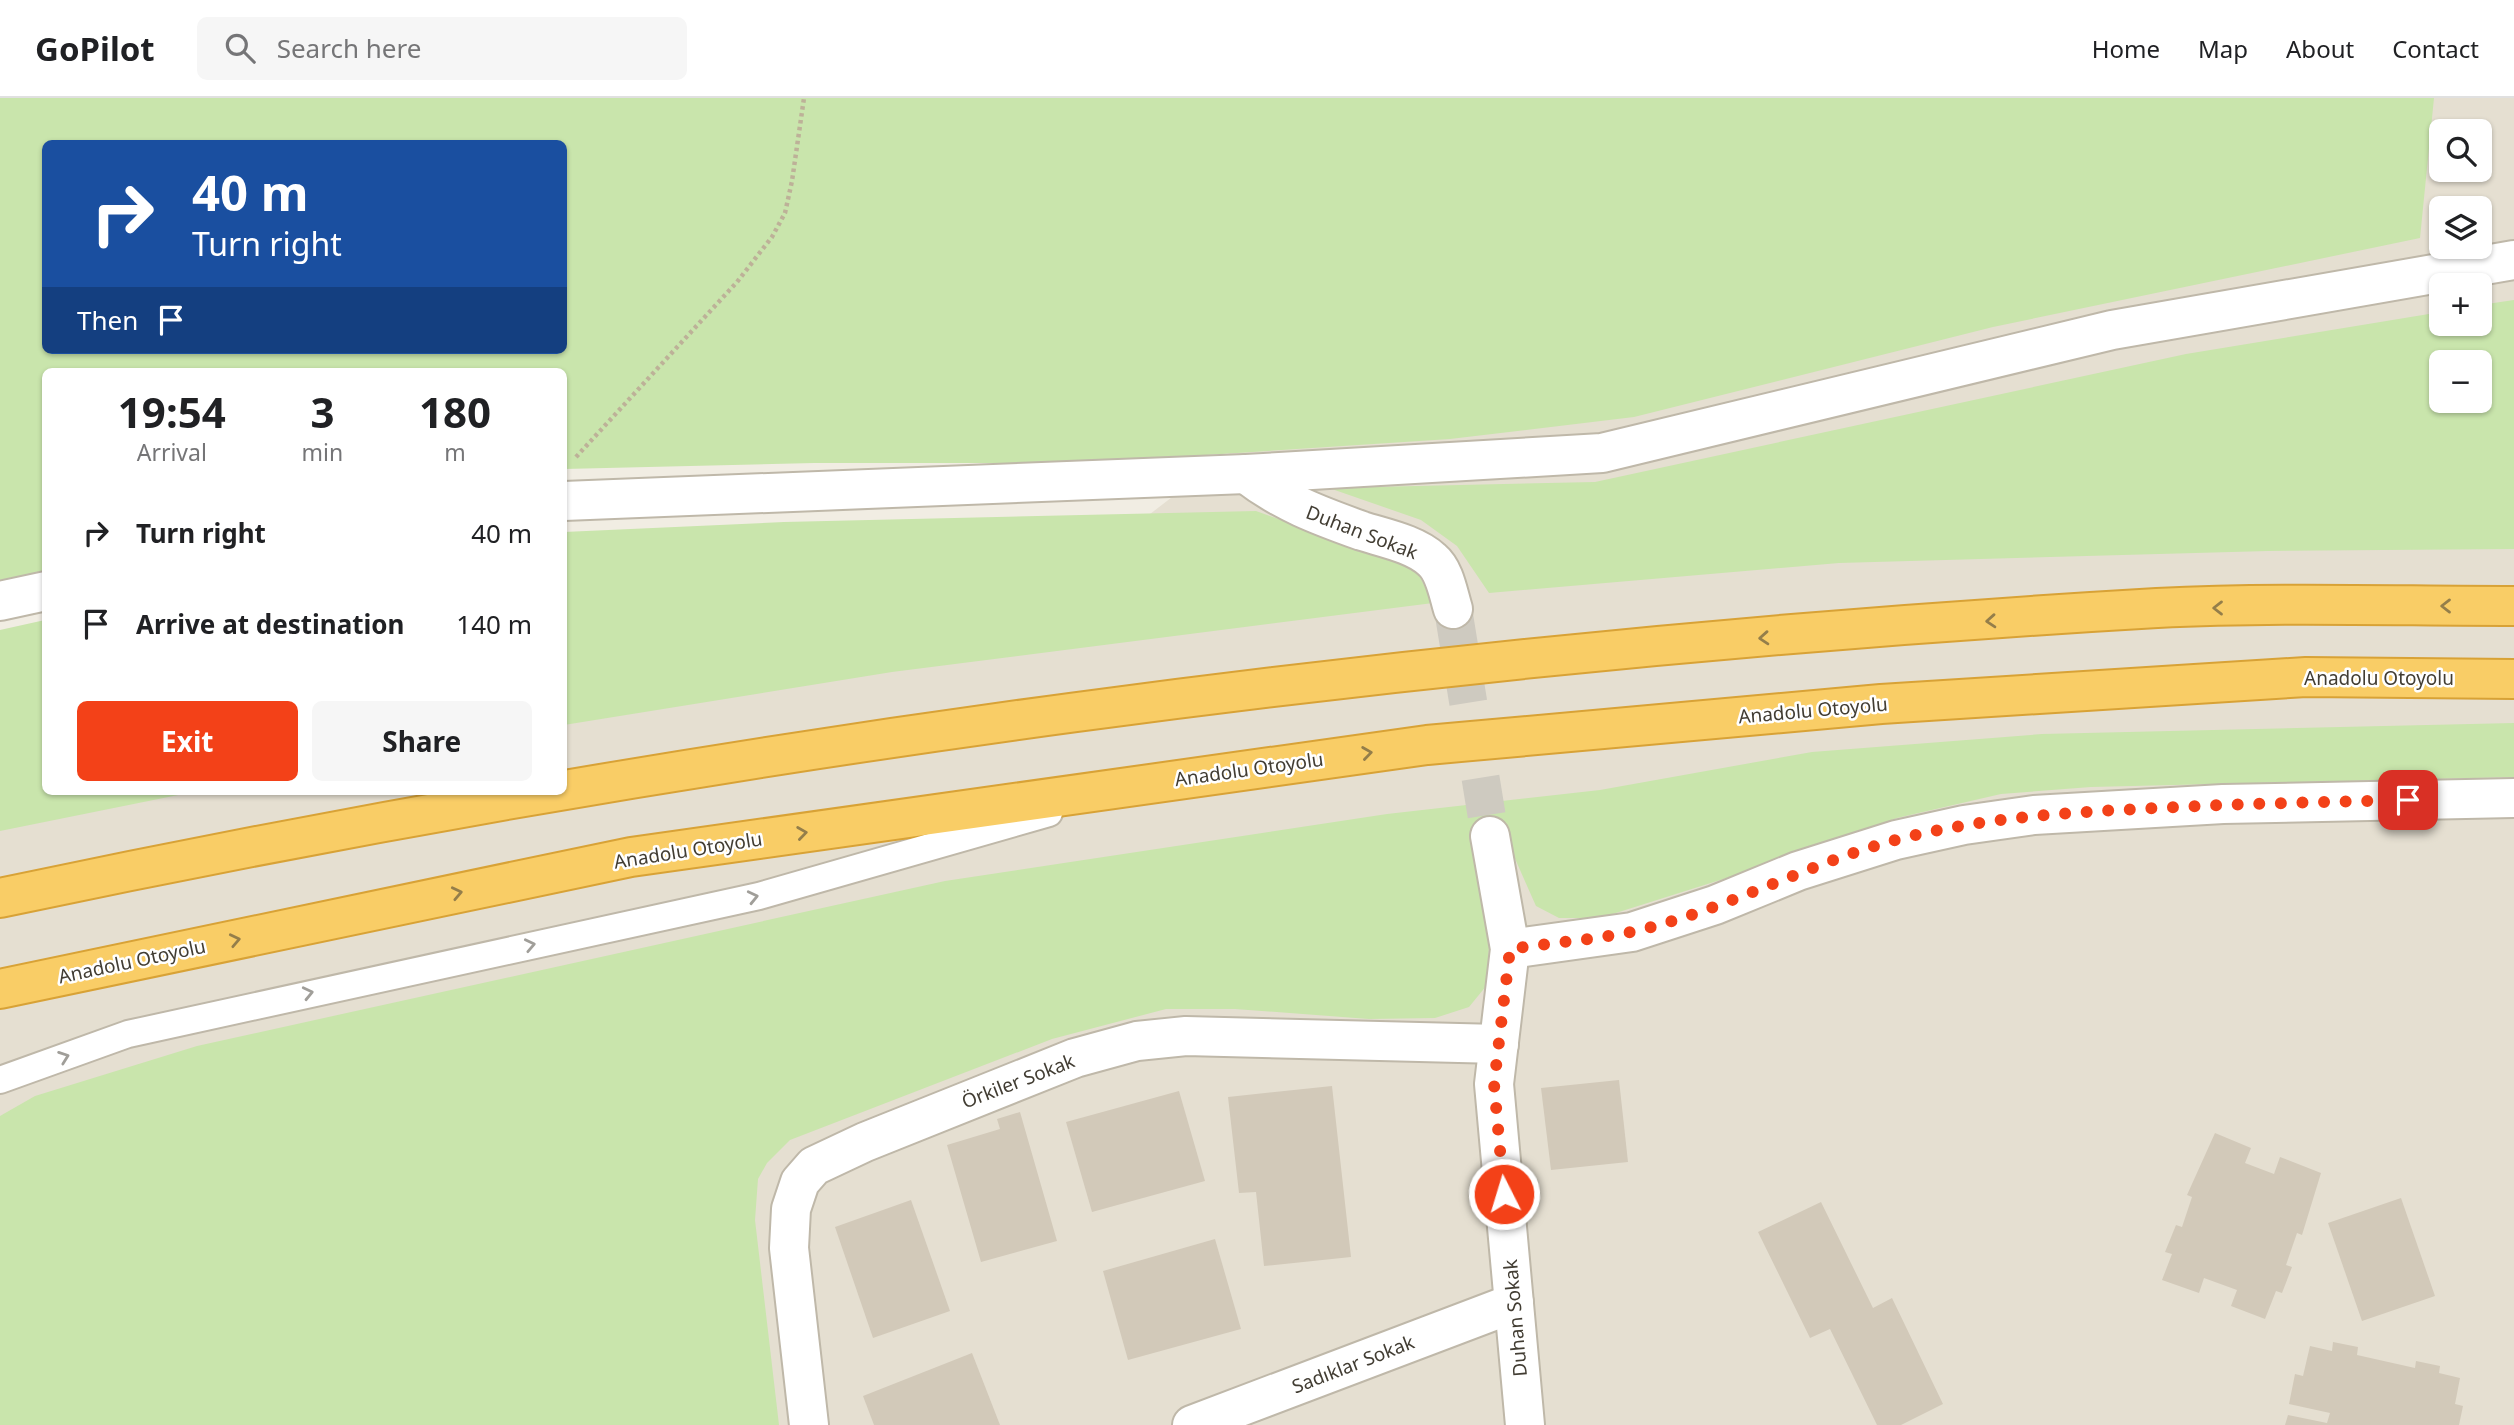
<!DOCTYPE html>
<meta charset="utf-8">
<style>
body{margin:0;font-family:"Noto Sans",sans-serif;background:#f6f6f6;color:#202124;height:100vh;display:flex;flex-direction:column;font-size:26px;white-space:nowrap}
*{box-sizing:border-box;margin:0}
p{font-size:23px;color:#757577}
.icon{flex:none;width:38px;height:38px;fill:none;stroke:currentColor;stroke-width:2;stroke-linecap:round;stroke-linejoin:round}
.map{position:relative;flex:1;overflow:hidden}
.sheet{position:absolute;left:42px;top:270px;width:525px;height:427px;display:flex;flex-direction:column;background:#fff;border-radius:10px;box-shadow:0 2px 5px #0004}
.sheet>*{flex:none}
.top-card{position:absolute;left:42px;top:42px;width:525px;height:214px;border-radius:10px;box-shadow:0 2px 5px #0004;background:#1a4fa0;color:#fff;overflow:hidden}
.buttons{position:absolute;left:2429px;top:21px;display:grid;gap:14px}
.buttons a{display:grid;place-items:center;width:63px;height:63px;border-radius:10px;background:#fff;box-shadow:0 2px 5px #0004;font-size:35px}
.pin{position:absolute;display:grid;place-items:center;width:60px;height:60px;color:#fff;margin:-30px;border-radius:14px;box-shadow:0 4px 10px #0006}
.me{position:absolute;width:77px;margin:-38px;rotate:355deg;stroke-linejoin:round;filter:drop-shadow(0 0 5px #0008)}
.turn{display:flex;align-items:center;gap:24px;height:147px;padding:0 35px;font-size:32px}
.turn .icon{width:91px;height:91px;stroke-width:2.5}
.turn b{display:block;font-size:49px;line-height:60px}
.then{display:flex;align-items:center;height:66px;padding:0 35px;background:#0003;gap:14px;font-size:26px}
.eta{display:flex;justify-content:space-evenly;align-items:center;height:119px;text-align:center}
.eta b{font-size:42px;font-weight:700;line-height:49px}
.action{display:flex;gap:14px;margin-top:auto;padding:14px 35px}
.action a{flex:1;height:80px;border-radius:10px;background:#f34118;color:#fff;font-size:28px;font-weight:700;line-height:80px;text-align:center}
.action a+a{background:#f6f6f6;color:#202124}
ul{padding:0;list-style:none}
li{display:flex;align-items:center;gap:21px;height:91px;padding:0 35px}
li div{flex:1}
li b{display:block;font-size:26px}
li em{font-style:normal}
header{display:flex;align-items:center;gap:42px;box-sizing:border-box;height:98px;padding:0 35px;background:#fff;border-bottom:2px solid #e0e0e0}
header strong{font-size:33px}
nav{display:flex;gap:38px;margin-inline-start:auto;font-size:24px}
.search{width:490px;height:63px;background:#f6f6f6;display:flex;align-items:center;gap:18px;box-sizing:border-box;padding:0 24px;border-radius:10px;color:#757577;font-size:26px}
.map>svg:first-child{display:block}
.residential{fill:#e5dfd1;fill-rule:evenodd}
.green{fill:#c9e5ac;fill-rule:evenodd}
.building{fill:#d2c9b9}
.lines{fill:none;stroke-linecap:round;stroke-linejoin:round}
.street-tunnel{stroke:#cecac0;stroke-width:38;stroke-dasharray:38 19;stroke-linecap:butt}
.lane-casing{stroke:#bfb8a9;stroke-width:30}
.street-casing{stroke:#bfb8a9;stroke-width:42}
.highway-casing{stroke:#d8a236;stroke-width:42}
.path{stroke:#bdb198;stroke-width:4.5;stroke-dasharray:3.5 3.5;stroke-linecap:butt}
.lane{stroke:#fff;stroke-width:26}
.street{stroke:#fff;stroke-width:38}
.highway{stroke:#f9cd66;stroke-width:38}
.oneway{stroke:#947e4a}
.oneway2{stroke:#a09e99}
.route{stroke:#f34118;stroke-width:12;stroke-dasharray:0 21.6}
.labels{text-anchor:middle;stroke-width:5;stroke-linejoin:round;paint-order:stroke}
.street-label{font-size:19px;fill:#423d33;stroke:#fff}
</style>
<header>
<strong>GoPilot</strong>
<div class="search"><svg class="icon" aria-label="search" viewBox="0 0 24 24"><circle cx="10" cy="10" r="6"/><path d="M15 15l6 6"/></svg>Search here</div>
<nav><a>Home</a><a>Map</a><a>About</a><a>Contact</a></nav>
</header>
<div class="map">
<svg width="2514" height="1327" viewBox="0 0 2514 1327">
<rect width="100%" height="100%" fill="#f1ede3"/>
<path class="residential" d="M1691 0H2514V1327H0V687L46 693H564V576L1072 476ZM2441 33H2480V72H2441ZM2441 110H2480V149H2441ZM2441 187H2480V226H2441ZM2441 264H2480V303H2441Z"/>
<g class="green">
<path d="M0 0H2434L2420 140 1993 229 1634 319 1450 341 1083 365H814L564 371V273H46L45 473 0 482ZM46 46H564V252H46Z"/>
<path d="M2514 202V451L2268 453 1839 465 1489 495 1457 448 1421 422 1329 390 1595 384 2186 256 2441 214V226H2480V207ZM2441 264H2480V303H2441Z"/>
<path d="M1256 413 1395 462 1417 473 1433 505 892 574 564 627V434L784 424Z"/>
<path d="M45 522 46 693H198L0 733V532Z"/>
<path d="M2514 625V679L2091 689 2001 696 1897 720 1755 771 1600 820H1559L1536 808 1505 738 1472 742 1489 849 1487 887 1469 909 1435 920 1369 921 1235 911H1166L1052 941 790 1042 767 1065 758 1081 755 1122 779 1327H0V1018L35 998 197 948 945 783 1387 716 1600 692 1812 654 2042 636Z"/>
</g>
<g class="building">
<path d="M1619 982 1628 1064 1551 1072 1541 990Z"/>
<path d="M1332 988 1351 1159 1264 1168 1256 1094 1239 1095 1228 999Z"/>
<path d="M1179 993 1205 1083 1092 1114 1066 1024Z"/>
<path d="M1020 1014 1057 1143 981 1164 947 1047 1000 1031 997 1021Z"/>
<path d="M2215 1035 2251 1050 2245 1065 2274 1076 2280 1059 2321 1075 2302 1137 2297 1135 2286 1167 2292 1169 2282 1195 2276 1193 2265 1221 2231 1208 2237 1192 2204 1180 2199 1195 2162 1182 2172 1156 2165 1154 2176 1127 2182 1129 2192 1099 2187 1097Z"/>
<path d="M2401 1100 2435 1198 2362 1223 2328 1125Z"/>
<path d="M911 1102 950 1213 873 1240 835 1129Z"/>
<path d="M1821 1104 1873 1210 1892 1200 1943 1306 1901 1327H1877L1830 1231 1810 1240 1758 1134Z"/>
<path d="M1215 1141 1241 1231 1128 1262 1103 1173Z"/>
<path d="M2333 1244 2358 1249 2357 1257 2415 1270 2416 1263 2440 1268 2439 1275 2460 1280 2455 1306 2463 1308 2459 1327H2285L2288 1317 2327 1325 2330 1315 2289 1306 2295 1276 2303 1278 2310 1248 2332 1253Z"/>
<path d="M972 1255 1000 1327H874L863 1298Z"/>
</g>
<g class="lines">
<path class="street-tunnel" d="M1453 511 1490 738"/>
<g class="lane-casing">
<path id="lane" d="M0 982 128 936 759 798 1049 715"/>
</g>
<g class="street-casing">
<g id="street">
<path d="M1246 376C1282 404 1320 418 1362 433 1384 440 1415 446 1432 462 1445 473 1448 495 1453 511"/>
<path d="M564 403 1246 376 1602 355 2112 232 2514 162"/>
<path d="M0 503 46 493"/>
<path d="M1490 738 1510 851 1494 986 1525 1327"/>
<path d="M1510 851 1632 834 1715 807 1798 773 1896 742 1964 727 2034 717 2223 706 2514 700"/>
<path d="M809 1327 789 1150 791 1111 800 1084 814 1068 865 1044 1075 960 1137 943 1186 938 1499 946"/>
<path d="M1192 1327 1514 1205"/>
</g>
</g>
<g class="highway-casing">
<g id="highway">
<path d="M0 800C707 650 1436 552 2157 510 2276 504 2396 508 2514 508"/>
<path d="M0 891 631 759 1427 647 1881 606 2306 579 2514 581"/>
</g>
</g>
<path class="path" d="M576 359 737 184 772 139 785 115 792 83 804 0"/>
<use href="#lane" class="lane"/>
<use href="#street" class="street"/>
<use href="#highway" class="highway"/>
</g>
<defs><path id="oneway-chevron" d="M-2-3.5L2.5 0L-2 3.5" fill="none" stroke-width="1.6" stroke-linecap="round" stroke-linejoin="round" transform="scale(1.75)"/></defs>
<g class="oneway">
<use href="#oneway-chevron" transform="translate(2446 508) rotate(180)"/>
<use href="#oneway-chevron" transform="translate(2218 510) rotate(180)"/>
<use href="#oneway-chevron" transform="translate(1991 523) rotate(176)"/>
<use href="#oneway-chevron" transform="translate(1764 540) rotate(176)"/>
<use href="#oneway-chevron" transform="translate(1367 655) rotate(-8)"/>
<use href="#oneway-chevron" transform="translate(802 735) rotate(-8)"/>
<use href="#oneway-chevron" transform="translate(457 795) rotate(-12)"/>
<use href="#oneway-chevron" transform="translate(235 842) rotate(-12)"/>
</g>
<g class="oneway2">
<use href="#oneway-chevron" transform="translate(753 799) rotate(-13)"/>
<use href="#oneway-chevron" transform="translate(530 847) rotate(-12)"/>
<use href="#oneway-chevron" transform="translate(308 895) rotate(-13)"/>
<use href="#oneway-chevron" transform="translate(64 959) rotate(-20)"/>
</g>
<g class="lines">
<path class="route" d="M1504 1096 1494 986 1510 851C1550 845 1591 842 1631 834 1722 814 1806 766 1896 742 1975 721 2056 715 2138 711 2228 706 2318 704 2408 702"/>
</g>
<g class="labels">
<g class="street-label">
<text transform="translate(1362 434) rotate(21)" y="7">Duhan Sokak</text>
<text x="2379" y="587">Anadolu Otoyolu</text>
<text transform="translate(1813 612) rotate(-5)" y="7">Anadolu Otoyolu</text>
<text transform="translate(1249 671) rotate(-8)" y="7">Anadolu Otoyolu</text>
<text transform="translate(688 752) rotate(-9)" y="7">Anadolu Otoyolu</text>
<text transform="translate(132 863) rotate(-12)" y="7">Anadolu Otoyolu</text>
<text transform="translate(1018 983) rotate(-21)" y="7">Örkiler Sokak</text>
<text transform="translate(1515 1220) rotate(-95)" y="7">Duhan Sokak</text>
<text transform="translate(1353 1266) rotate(-21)" y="7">Sadıklar Sokak</text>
</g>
</g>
</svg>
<div class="buttons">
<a><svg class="icon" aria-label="search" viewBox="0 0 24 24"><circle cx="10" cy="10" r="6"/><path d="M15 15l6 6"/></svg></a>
<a><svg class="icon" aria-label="layers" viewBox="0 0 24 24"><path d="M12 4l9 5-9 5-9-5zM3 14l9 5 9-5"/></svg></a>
<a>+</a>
<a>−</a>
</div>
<div class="pin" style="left:2408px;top:702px;background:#d93025"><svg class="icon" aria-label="arrive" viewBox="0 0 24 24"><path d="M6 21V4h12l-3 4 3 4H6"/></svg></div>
<svg class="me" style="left:1504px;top:1096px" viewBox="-20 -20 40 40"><circle r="17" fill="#f34118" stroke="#fff" stroke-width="3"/><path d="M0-11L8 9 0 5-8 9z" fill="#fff"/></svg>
<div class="top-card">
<div class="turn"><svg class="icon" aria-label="right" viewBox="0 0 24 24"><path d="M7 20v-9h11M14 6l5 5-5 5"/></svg><div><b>40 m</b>Turn right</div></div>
<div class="then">Then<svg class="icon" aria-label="arrive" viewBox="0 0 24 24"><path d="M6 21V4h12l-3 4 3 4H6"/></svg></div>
</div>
<section class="sheet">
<div class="eta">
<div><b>19:54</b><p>Arrival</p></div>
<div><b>3</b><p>min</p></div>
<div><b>180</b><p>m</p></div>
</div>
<ul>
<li><svg class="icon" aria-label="right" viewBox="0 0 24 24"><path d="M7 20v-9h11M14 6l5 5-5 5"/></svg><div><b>Turn right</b></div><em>40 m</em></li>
<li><svg class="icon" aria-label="arrive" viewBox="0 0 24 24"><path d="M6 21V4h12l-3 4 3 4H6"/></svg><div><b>Arrive at destination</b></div><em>140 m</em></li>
</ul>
<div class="action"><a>Exit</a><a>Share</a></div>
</section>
</div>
